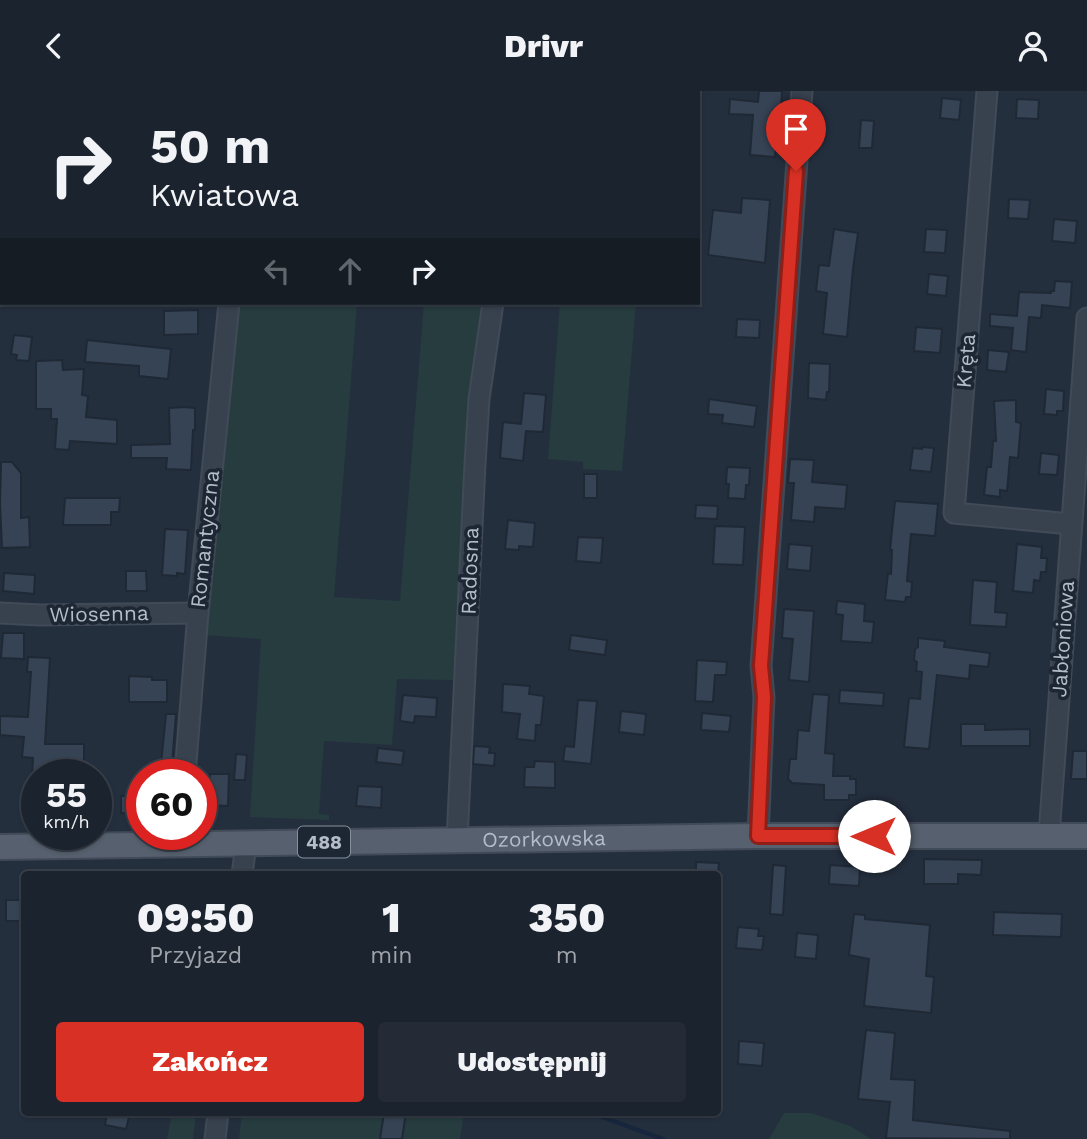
<!DOCTYPE html>
<html lang="pl">
<meta charset="utf-8">
<style>
body{margin:0;font-family:"Work Sans",sans-serif;background:#242b36;color:#f1f3f6;height:100vh;display:flex;flex-direction:column;font-size:26px;white-space:nowrap}
*{box-sizing:border-box;margin:0}
p{font-size:23px;color:#a0a4aa}
.icon{flex:none;width:38px;height:38px;fill:none;stroke:currentColor;stroke-width:2;stroke-linecap:round;stroke-linejoin:round}
.map{position:relative;flex:1;overflow:hidden}
.drawer{position:absolute;left:21px;top:780px;width:700px;height:245px;display:flex;flex-direction:column;background:#1b232e;border-radius:7px;box-shadow:0 2px 5px #0004,0 0 0 2px #39404a}
.drawer>*{flex:none}
.hud{position:absolute;left:0px;top:0px;width:700px;height:214px;box-shadow:0 2px 5px #0004,0 0 0 2px #39404a;background:#1b232e;color:#f1f3f6;overflow:hidden}
.speed{position:absolute;left:21px;top:668px;display:flex;gap:14px;font-size:35px;font-weight:700;text-align:center}
.speed>*{display:grid;place-content:center;width:91px;height:91px;border-radius:50%;background:#1b232e;box-shadow:0 2px 5px #0004,0 0 0 2px #39404a;line-height:1}
.speed small{font-size:18px;font-weight:400}
.speed .limit{border:10px solid #d22;background:#fff;color:#111}
.pin{position:absolute;display:grid;place-items:center;width:60px;height:60px;color:#fff;margin:-72px -30px;border-radius:50% 50% 50% 0;rotate:-45deg;box-shadow:0 0 7px #0007}
.pin .icon{rotate:45deg}
.me{position:absolute;width:77px;margin:-38px;rotate:270deg;stroke-linejoin:round;filter:drop-shadow(0 0 5px #0008)}
.turn{display:flex;align-items:center;gap:24px;height:147px;padding:0 35px;font-size:32px}
.turn .icon{width:91px;height:91px;stroke-width:2.5}
.turn b{display:block;font-size:49px;line-height:60px}
.lanes{display:flex;align-items:center;height:66px;padding:0 35px;background:#0003;justify-content:center;gap:35px;direction:ltr}
.lanes .off{opacity:.35}
.eta{display:flex;justify-content:space-evenly;align-items:center;height:119px;text-align:center}
.eta b{font-size:42px;font-weight:800;line-height:49px}
.button{display:flex;gap:14px;margin-top:auto;padding:14px 35px}
.button a{flex:1;height:80px;border-radius:7px;background:#d93025;color:#fff;font-size:28px;font-weight:800;line-height:80px;text-align:center}
.button a+a{background:#242b36;color:#f1f3f6}
header{display:flex;justify-content:space-between;align-items:center;height:91px;padding:0 35px;background:#1b232e;font-size:32px;font-weight:800}
.map>svg:first-child{display:block}
.green{fill:#263c3f}
.lines{fill:none;stroke-linecap:round;stroke-linejoin:round}
.stream{stroke:#17263c;stroke-width:4.5}
.building{fill:#364354;stroke:#1f2835;stroke-width:2}
.minor-casing{stroke:#414a57;stroke-width:23}
.major-casing{stroke:#414a57;stroke-width:28}
.minor{stroke:#38414e;stroke-width:19}
.major{stroke:#56606e;stroke-width:24}
.route-casing{stroke:#8d1f18;stroke-width:18}
.route{stroke:#d93025;stroke-width:12}
.labels{text-anchor:middle;stroke-width:7;stroke-linejoin:round;paint-order:stroke}
.shield{fill:#1d2633;stroke:#878f9c;stroke-width:2}
.shield-label{font-size:19px;font-weight:bold;fill:#b4bcc9}
.street-label{font-size:21px;fill:#b4bcc9;stroke:#1d2633}
</style>
<header><svg class="icon" aria-label="back" viewBox="0 0 24 24"><path d="M15 5l-7 7 7 7"/></svg>Drivr<svg class="icon" aria-label="person" viewBox="0 0 24 24"><circle cx="12" cy="8" r="4"/><path d="M4 21q1-7 8-7t8 7"/></svg></header>
<div class="map">
<svg width="1087" height="1048" viewBox="0 0 1087 1048">
<rect width="100%" height="100%" fill="#242f3e"/>
<g class="green">
<path d="M236 212H357L334 506 400 510 424 212H487L456 589 397 588 392 654 324 650 319 723 329 724V729L250 726 261 548 202 544 203 528 212 500Z"/>
<path d="M560 212H636L622 380 583 378V371L548 368Z"/>
<path d="M172 1022H196L193 1048H167Z"/>
<path d="M242 1022H464L460 1048H239Z"/>
<path d="M784 1022H811L850 1035 871 1048H769Z"/>
</g>
<g class="lines">
<path class="stream" d="M591 1022 663 1048"/>
</g>
<g class="building">
<path d="M759 0H782L781 18H779L775 66 750 64 753 24 729 23 730 8 758 11Z"/>
<path d="M942 7 961 9 959 29 940 27Z"/>
<path d="M1017 8 1039 9 1038 28 1016 27Z"/>
<path d="M861 29 874 30 872 57H859Z"/>
<path d="M742 107 770 109 765 172 708 164 713 119 741 122Z"/>
<path d="M1009 108 1030 109 1028 128 1008 127Z"/>
<path d="M1054 128 1077 130 1075 152 1052 150Z"/>
<path d="M834 138 858 142 853 178 847 246 823 243 827 202 816 200 819 174 829 175Z"/>
<path d="M926 138 947 139 945 162 924 161Z"/>
<path d="M929 183 948 185 946 205 927 203Z"/>
<path d="M1055 190 1072 191 1070 217 1042 214 1041 227 1029 226 1026 261 1011 259 1013 237 990 235V223L1017 225 1019 201 1051 202V200H1054Z"/>
<path d="M198 219V243L164 244V220Z"/>
<path d="M737 228 760 229 759 247 736 246Z"/>
<path d="M916 236 942 238 940 262 914 260Z"/>
<path d="M14 244 32 246 29 270 16 269 17 264 11 263Z"/>
<path d="M87 249 171 258 168 288 139 285V275L85 271Z"/>
<path d="M988 259 1009 261 1006 281 987 279Z"/>
<path d="M62 269 63 279 84 278 82 304 88 305 86 326 117 329V353L70 350 69 359 55 358 57 328H51V318H36V270Z"/>
<path d="M809 272 830 273 829 301H827L826 309 808 307Z"/>
<path d="M1046 298 1064 300 1063 320H1057V324L1044 323Z"/>
<path d="M524 302 546 304 543 341 526 340 523 370 500 367 503 331 521 333Z"/>
<path d="M709 308 757 315 754 336 722 332 723 324 708 323Z"/>
<path d="M1016 309V331L1021 332 1018 367 1010 366 1007 400 1000 399V406L984 404 987 376H991L993 350H996L994 310Z"/>
<path d="M184 316 195 317V339H193L191 379 166 378 167 367H131V354L170 353 169 317Z"/>
<path d="M922 356 934 357 931 381 910 379 913 357 922 358Z"/>
<path d="M1041 362 1059 364 1057 384 1039 383Z"/>
<path d="M790 368 814 369 812 391 847 394 845 418 815 416 814 431 791 429 794 392H788Z"/>
<path d="M1 371H12L21 382V427L29 426 30 456 2 457 0 413Z"/>
<path d="M727 376 750 377 749 394H746L745 408 728 407 729 393H726Z"/>
<rect x="584" y="383" width="13" height="24"/>
<path d="M65 407H120L119 421H111V434H63Z"/>
<path d="M895 410 938 413 935 445 911 443 907 490 912 491 911 506H906L905 511 885 509 888 482 891 483 892 459H890Z"/>
<path d="M696 414 718 415 717 428 695 427Z"/>
<path d="M508 429 535 432 533 456 519 455V459L505 458Z"/>
<path d="M715 435 745 436 743 474 713 473Z"/>
<path d="M165 438 188 439 185 483 177 482V485L162 484Z"/>
<path d="M578 446 603 447 601 472 576 470Z"/>
<path d="M789 453 812 455 810 480 787 478Z"/>
<path d="M1017 453 1042 456 1041 467H1047L1046 481H1041L1040 490 1034 489 1033 502 1013 500Z"/>
<path d="M126 480H146L147 500H126Z"/>
<path d="M4 482 35 484 34 503 3 500Z"/>
<path d="M973 489 997 491 995 521 1007 522 1006 536 970 534Z"/>
<path d="M837 510 865 513 864 530 874 531 872 552 841 550 843 524 836 523Z"/>
<path d="M784 518 814 520 809 591 789 589 793 548 782 547Z"/>
<path d="M3 542H24V568L1 567Z"/>
<path d="M571 544 607 549 605 564 569 559Z"/>
<path d="M918 547 945 550 944 556 990 562 988 576 970 574 969 588 937 584 929 658 904 656 909 607 920 608 922 581 916 580 917 571 914 569 915 558 918 556Z"/>
<path d="M28 566 50 567 45 653H84V684H32L33 667 22 666 24 646 0 644V625L28 626 31 581H27Z"/>
<path d="M697 569 727 571 726 584H715L713 611 695 610Z"/>
<path d="M129 585 152 586V589H167V611H129Z"/>
<path d="M503 593 530 595 529 603 544 605 541 634H536L535 650 517 648 520 623 502 621Z"/>
<path d="M840 599 884 602 883 615 839 612Z"/>
<path d="M813 603 829 604 825 662 834 663 833 685H850V688H856V704H849V709H824V694L792 692 788 688 790 668H796L798 639 809 640Z"/>
<path d="M403 604 437 607 436 626 415 625 414 632 400 630Z"/>
<path d="M578 609 597 610 591 673 563 670 565 655 574 656Z"/>
<path d="M621 620 646 623 644 644 619 641Z"/>
<path d="M702 622 731 625 729 641 701 639Z"/>
<path d="M166 623H176L172 674 161 673Z"/>
<path d="M961 633H985V639L1030 638V655H961Z"/>
<path d="M474 655 490 656 489 662H495L494 675 473 673Z"/>
<path d="M378 657 404 660 402 674 376 671Z"/>
<path d="M1073 660H1087V688H1071Z"/>
<path d="M236 663 247 664 245 689H234Z"/>
<path d="M535 670 555 671V697L524 696 525 676H534Z"/>
<path d="M210 683H229L228 715 204 714V694H210Z"/>
<path d="M358 695 382 696 381 717 356 715Z"/>
<path d="M142 704V722H121V705Z"/>
<path d="M924 768 982 769 981 784 958 783V793H924Z"/>
<path d="M696 771 719 772 718 784H696Z"/>
<path d="M773 774 786 775 783 824 770 823Z"/>
<path d="M830 774 860 776 859 795 829 793Z"/>
<rect x="6" y="809" width="18" height="21"/>
<path d="M994 821 1062 823 1061 846 993 844Z"/>
<path d="M854 823 865 824V828L930 834 926 885 934 886 931 922 864 915 869 868 849 864Z"/>
<path d="M738 836 759 838 758 845H764L762 859 736 857Z"/>
<path d="M797 842 818 844 816 868 795 866Z"/>
<path d="M866 939 895 942 891 988 915 989 913 1029 1010 1040V1048L886 1047 890 1011 858 1008Z"/>
<path d="M739 950 764 952 762 975 738 973Z"/>
<path d="M107 1022H130L126 1038 105 1034Z"/>
<path d="M384 1022H406L402 1048H380Z"/>
</g>
<g class="lines">
<g class="minor-casing">
<g id="minor">
<path d="M987 0 954 422 1071 433"/>
<path d="M247 2V0"/>
<path d="M510 2 511 0"/>
<path d="M0 522 40 524 198 522"/>
<path d="M185 684 198 522 229 212"/>
<path d="M1049 744 1087 227"/>
<path d="M758 745 764 606 761 575 802 0"/>
<path d="M457 749 475 373 479 308 493 212"/>
<path d="M242 784 246 753"/>
<path d="M215 1048 218 1022"/>
</g>
</g>
<g class="major-casing">
<g id="major">
<path id="s1" d="M0 756 758 745H1087"/>
</g>
</g>
<use href="#minor" class="minor"/>
<use href="#major" class="major"/>
</g>
<g class="lines">
<g class="route-casing">
<path id="route" d="M796 80 761 575 764 606 758 745H874"/>
</g>
<use href="#route" class="route"/>
</g>
<g class="labels">
<rect class="shield" x="298" y="735.5" width="52" height="31" rx="5"/>
<g class="shield-label">
<text x="324" y="758">488</text>
</g>
<g class="street-label">
<text transform="translate(966 270) rotate(-85)" y="7">Kręta</text>
<text transform="translate(205 448) rotate(-84)" y="7">Romantyczna</text>
<text transform="translate(470 480) rotate(-88)" y="7">Radosna</text>
<text transform="translate(99 523) rotate(-1)" y="7">Wiosenna</text>
<text transform="translate(1063 548) rotate(-86)" y="7">Jabłoniowa</text>
<text dy="7" stroke="none"><textPath href="#s1" startOffset="544">Ozorkowska</textPath></text>
</g>
</g>
</svg>
<div class="speed"><div>55<small>km/h</small></div><div class="limit">60</div></div>
<div class="pin" style="left:796px;top:80px;background:#d93025"><svg class="icon" aria-label="arrive" viewBox="0 0 24 24"><path d="M6 21V4h12l-3 4 3 4H6"/></svg></div>
<svg class="me" style="left:874px;top:745px" viewBox="-20 -20 40 40"><circle r="19" fill="#fff"/><path d="M0-13L10 11 0 6-10 11z" fill="#d93025"/></svg>
<div class="hud">
<div class="turn"><svg class="icon" aria-label="right" viewBox="0 0 24 24"><path d="M7 20v-9h11M14 6l5 5-5 5"/></svg><div><b>50 m</b>Kwiatowa</div></div>
<div class="lanes"><svg class="icon off" aria-label="left" viewBox="0 0 24 24"><path d="M17 20v-9H6M10 6l-5 5 5 5"/></svg><svg class="icon off" aria-label="ahead" viewBox="0 0 24 24"><path d="M12 20V5M6 11l6-6 6 6"/></svg><svg class="icon" aria-label="right" viewBox="0 0 24 24"><path d="M7 20v-9h11M14 6l5 5-5 5"/></svg></div>
</div>
<section class="drawer">
<div class="eta">
<div><b>09:50</b><p>Przyjazd</p></div>
<div><b>1</b><p>min</p></div>
<div><b>350</b><p>m</p></div>
</div>
<div class="button"><a>Zakończ</a><a>Udostępnij</a></div>
</section>
</div>
